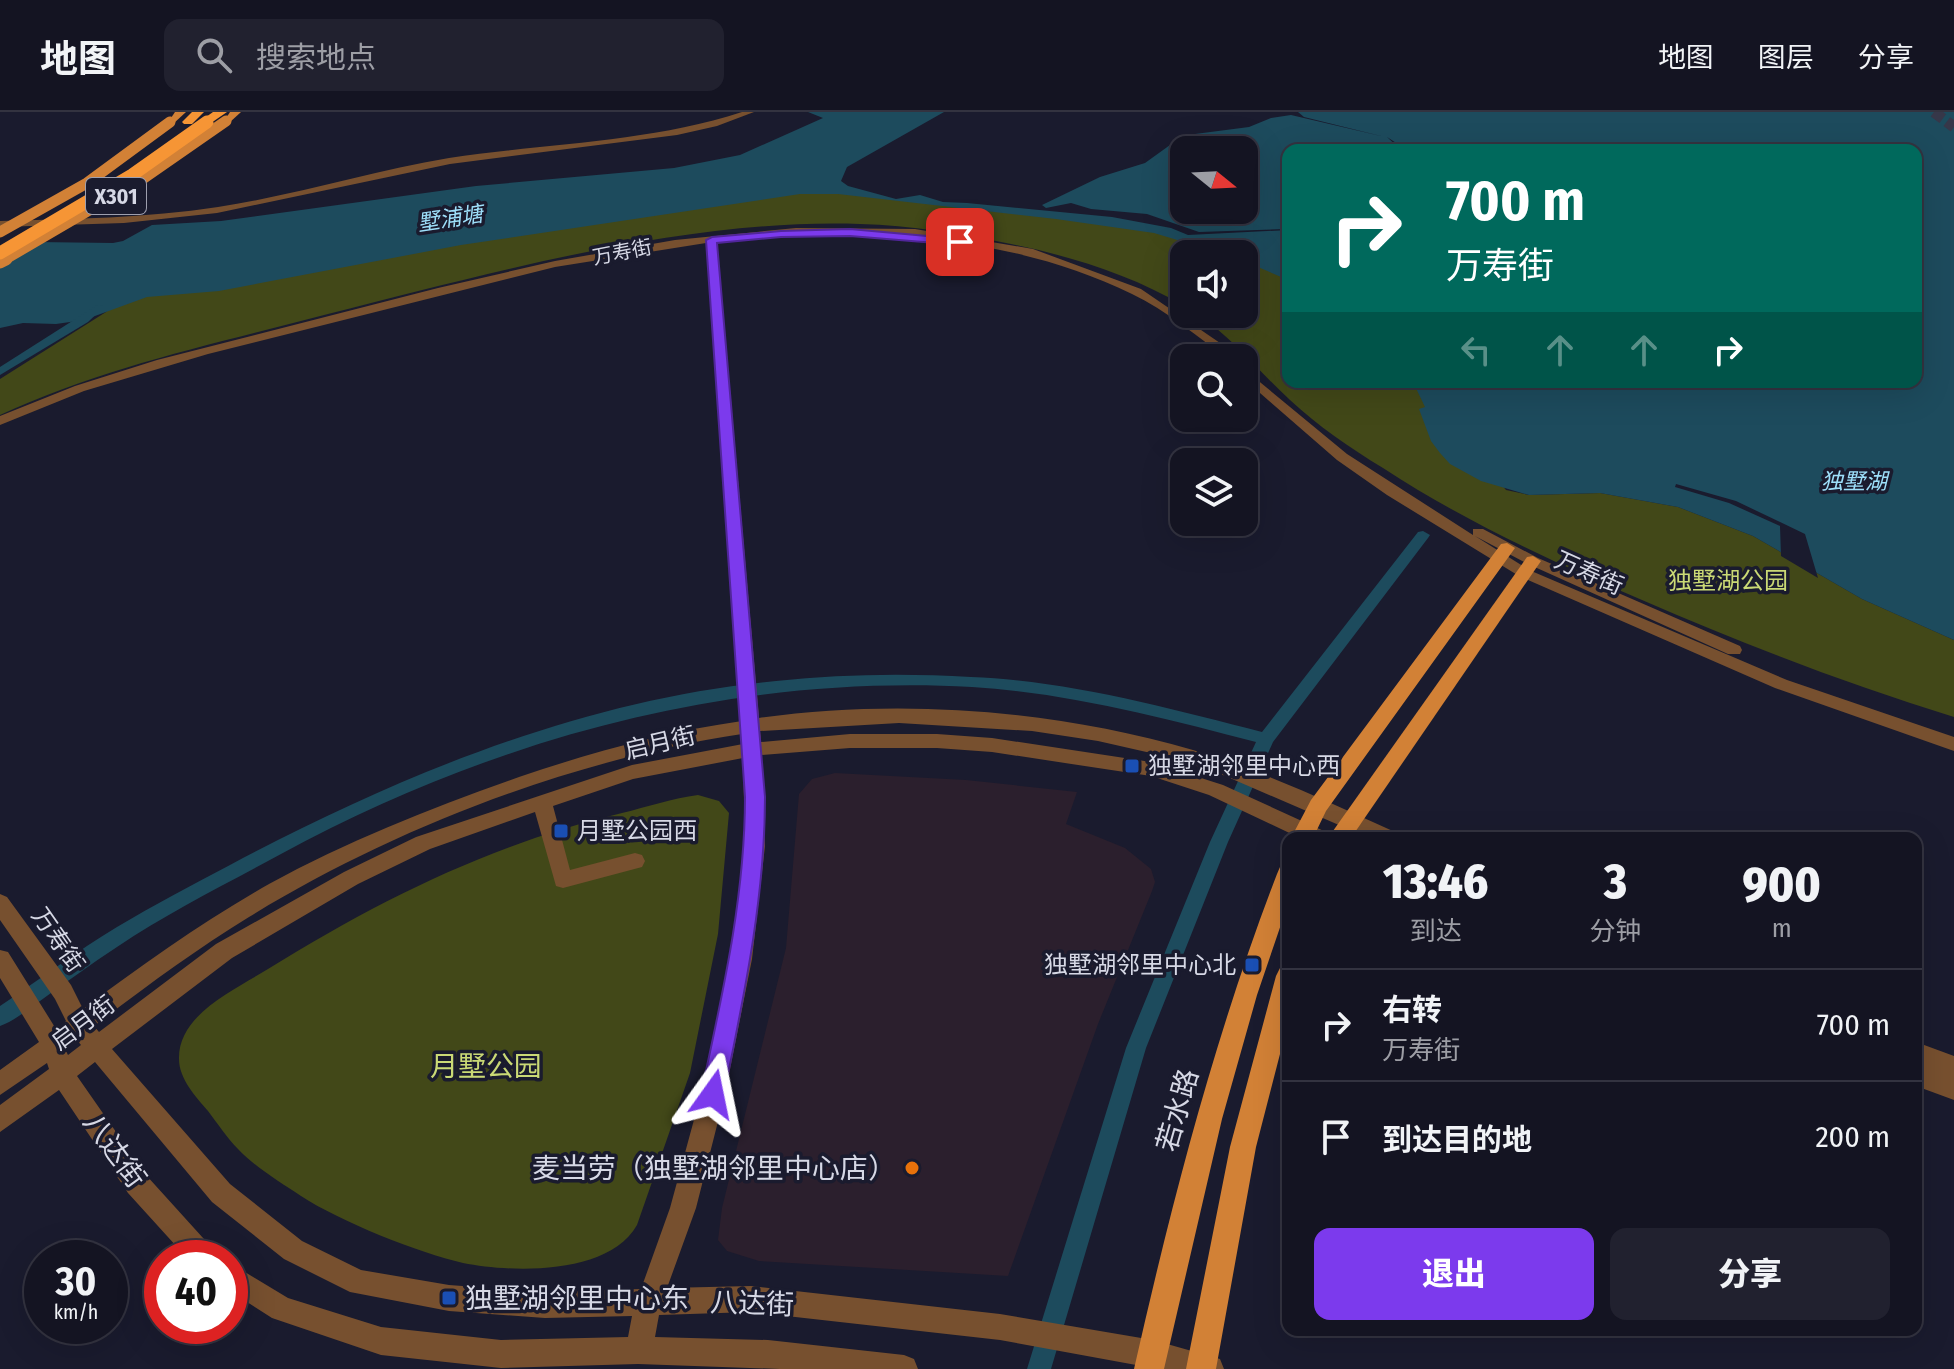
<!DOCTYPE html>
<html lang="zh">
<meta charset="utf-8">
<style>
body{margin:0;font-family:"Fira Sans Condensed","Noto Sans SC",sans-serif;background:#21212f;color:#f1f3f6;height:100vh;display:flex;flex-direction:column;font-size:30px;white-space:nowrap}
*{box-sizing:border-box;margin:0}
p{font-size:26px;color:#9d9ea5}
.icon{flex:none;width:44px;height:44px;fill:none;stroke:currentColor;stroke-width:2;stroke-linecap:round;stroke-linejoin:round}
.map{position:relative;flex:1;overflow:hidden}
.side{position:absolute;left:1282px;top:720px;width:640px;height:504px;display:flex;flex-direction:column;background:#141422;border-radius:16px;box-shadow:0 8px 32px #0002,0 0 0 2px #333340}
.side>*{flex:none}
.banner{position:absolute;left:1282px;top:32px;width:640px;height:244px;border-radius:16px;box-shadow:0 8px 32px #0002,0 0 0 2px #333340;background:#00695c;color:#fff;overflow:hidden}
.needle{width:52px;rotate:108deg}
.fabs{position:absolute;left:1170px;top:24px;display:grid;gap:16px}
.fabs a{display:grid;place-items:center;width:88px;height:88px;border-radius:16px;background:#141422;box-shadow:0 8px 32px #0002,0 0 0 2px #333340;font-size:40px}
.speed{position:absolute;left:24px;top:1128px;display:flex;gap:16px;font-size:40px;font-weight:700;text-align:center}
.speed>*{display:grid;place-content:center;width:104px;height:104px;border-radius:50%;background:#141422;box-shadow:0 8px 32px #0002,0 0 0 2px #333340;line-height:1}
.speed small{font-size:20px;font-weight:400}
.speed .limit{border:12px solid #d22;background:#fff;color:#111}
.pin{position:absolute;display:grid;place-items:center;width:68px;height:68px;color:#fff;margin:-34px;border-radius:16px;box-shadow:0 4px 12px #0006}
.me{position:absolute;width:88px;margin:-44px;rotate:12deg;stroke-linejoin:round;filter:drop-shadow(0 0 6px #0008)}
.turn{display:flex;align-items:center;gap:28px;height:168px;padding:0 32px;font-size:36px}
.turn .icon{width:104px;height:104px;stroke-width:2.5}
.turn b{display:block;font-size:56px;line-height:68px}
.lanes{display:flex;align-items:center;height:76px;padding:0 32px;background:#0003;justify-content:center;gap:40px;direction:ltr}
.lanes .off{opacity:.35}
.eta{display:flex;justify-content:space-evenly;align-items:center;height:136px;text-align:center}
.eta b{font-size:48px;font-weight:800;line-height:56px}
.cta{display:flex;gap:16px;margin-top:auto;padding:16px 32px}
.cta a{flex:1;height:92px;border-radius:16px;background:#7c3aed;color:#fff;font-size:32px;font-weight:800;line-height:92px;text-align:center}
.cta a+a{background:#21212f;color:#f1f3f6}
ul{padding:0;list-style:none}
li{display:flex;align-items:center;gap:24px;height:112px;padding:0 32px;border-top:2px solid #333340}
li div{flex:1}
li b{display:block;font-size:30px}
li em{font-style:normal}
header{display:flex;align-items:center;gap:48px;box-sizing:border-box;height:112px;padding:0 40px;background:#141422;border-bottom:2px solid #333340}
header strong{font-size:38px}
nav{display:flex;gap:44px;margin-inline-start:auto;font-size:28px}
.search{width:560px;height:72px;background:#21212f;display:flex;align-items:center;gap:20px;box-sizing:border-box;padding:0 28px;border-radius:16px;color:#9d9ea5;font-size:30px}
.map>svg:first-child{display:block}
.commercial{fill:#2b1f2d}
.green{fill:#424818}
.water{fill:#1d4b5d;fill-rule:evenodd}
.pier{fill:#1a1b2e}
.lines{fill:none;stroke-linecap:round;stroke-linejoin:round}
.canal{fill:#1d4b5d;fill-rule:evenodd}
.major-tunnel{stroke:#363749;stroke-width:11;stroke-dasharray:11 5;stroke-linecap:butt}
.minor{fill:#77502f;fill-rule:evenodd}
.major{fill:#d28136;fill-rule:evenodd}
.highway{fill:#f69535;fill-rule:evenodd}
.major-bridge-far1{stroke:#d28136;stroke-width:11}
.major-bridge{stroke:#d28136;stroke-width:13}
.highway-bridge{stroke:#f69535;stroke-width:13}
.route{fill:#7c3aed;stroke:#51269a;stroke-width:2}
.transit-dot{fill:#1a4fb4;stroke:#1a1b2e;stroke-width:3}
.food-dot{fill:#e8710a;stroke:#1a1b2e;stroke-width:3}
.labels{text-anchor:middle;stroke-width:7;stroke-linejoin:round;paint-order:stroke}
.far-street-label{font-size:20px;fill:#d6d8e5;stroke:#1a1b2e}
.shield{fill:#1a1b2e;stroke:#9e9fae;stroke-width:2}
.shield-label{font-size:22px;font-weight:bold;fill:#d6d8e5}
.far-water-label{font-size:22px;font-style:italic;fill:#9edffa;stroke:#1a1b2e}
.street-label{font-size:24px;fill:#d6d8e5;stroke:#1a1b2e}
.park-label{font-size:24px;fill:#cad975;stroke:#1a1b2e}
.poi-label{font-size:24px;fill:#d6d8e5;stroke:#1a1b2e;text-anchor:start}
.near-park-label{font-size:28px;fill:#cad975;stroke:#1a1b2e}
.near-street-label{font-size:28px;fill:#d6d8e5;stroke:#1a1b2e}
.near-poi-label{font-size:28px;fill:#d6d8e5;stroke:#1a1b2e;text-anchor:end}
</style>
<header>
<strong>地图</strong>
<div class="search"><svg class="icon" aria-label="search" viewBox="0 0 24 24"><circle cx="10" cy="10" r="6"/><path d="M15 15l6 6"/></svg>搜索地点</div>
<nav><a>地图</a><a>图层</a><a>分享</a></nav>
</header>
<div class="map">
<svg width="1954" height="1257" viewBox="0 0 1954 1257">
<rect width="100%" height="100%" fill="#1a1b2e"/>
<path class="commercial" d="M835 661 966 668 1077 680 1066 712 1125 736 1151 757 1155 770 1152 779 1098 912 1008 1164 759 1149 727 1139 718 1128 722 1096 786 836 799 682 812 667Z"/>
<g class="green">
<path d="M814 75C927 96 1042 99 1155 120 1180 125 1206 135 1231 142H1184V194C1132 163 1070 144 1011 132 961 122 911 113 860 112 688 106 494 160 328 202 218 231 103 255 0 303V267L106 200 122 186Z"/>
<path d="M1244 147 1288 166V270H1418L1506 378 1529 383 1600 381 1678 395 1753 424 1862 487 1954 528V605C1847 572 1744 532 1642 488 1553 450 1464 409 1383 356 1350 336 1318 314 1290 288 1258 259 1233 225 1196 202H1244Z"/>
<path d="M698 683 719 689 729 701 718 822 690 961 637 1113C609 1163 513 1161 463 1151 419 1141 339 1109 301 1084 281 1071 255 1055 238 1037 227 1026 218 1012 208 999 196 985 179 967 179 947 178 902 236 877 268 857 381 787 492 732 622 701 647 695 673 686 698 683Z"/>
</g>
<g class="water">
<path d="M808 0H944L847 55 841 69 848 74 896 87 920 83 943 90 967 91 1112 105 1171 116 1188 123 1288 118V168L1244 149V142H1224L1154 121 1056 107 838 82H800L461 133 219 179 147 185 84 208 56 212 23 211 0 216V143L36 130 113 131 123 129 152 113 221 109 476 74 674 56 740 43 823 6Z"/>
<path d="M1298 0H1954V528L1862 487 1753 424 1678 395 1600 381 1529 383 1481 369 1450 352 1440 341 1431 329 1419 297 1425 295 1413 270H1916V38H1407L1387 25 1401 38H1288L1286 117 1199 120 1147 102 1091 97 1071 91 1046 96 1042 93 1100 65 1145 51 1177 28 1195 22 1249 15 1271 6 1291 3 1385 25 1304 5ZM1184 38H1244V98H1184Z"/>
</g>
<path class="pier" d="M1676 372 1736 389 1805 422 1818 466 1781 444 1780 414 1729 391 1675 375Z"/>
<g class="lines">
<g class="canal">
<path d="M99 192 104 195 88 210 0 263V255Z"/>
<path d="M1423 419 1430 423 1428 426 1273 630 1228 730 1146 936 1051 1257H1027L1126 936 1210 730 1256 630C1164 606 1069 581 972 575 730 562 493 627 281 742 226 772 169 800 117 835 91 852 65 871 40 889 27 898 14 909 0 914V894C39 868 77 839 117 815 154 793 192 773 230 753 399 663 584 587 776 569 841 562 906 561 971 565 1070 569 1167 596 1262 620L1418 420Z"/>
</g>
<path class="major-tunnel" d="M1934 0 1954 15"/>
<g class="minor">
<path d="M742 0H754L717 14 677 23 450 52 217 101 124 111 0 115V109C73 107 146 106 218 95 296 83 371 59 449 46 547 31 646 31 742 0Z"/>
<path d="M796 116 915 117 1033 137 1141 177 1242 246H1228C1197 225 1166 198 1132 182 1002 119 857 116 717 130L759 606C901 586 1055 598 1193 638 1263 659 1329 690 1395 720L1398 726H1369L1216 660 1164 644 1098 629 1032 619 899 611 760 619 761 630 850 622H937L992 626 1151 650 1223 673 1326 720 1329 726H1300L1209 683 1151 664 992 640 937 636H850L761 643 765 734 752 847 725 982 696 1096 667 1176 751 1174 1000 1202 1153 1228 1220 1247 1224 1257H1158L1000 1228 751 1200 659 1203 655 1225 768 1228 904 1243 914 1247 918 1257H780L638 1252 501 1256 381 1243 272 1206 230 1179V1151L288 1186 381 1215 501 1228 628 1225 632 1204 545 1206 449 1199 350 1180 284 1147 212 1090 95 950 77 964 146 1063 213 1137 217 1146H187L128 1081 59 978 0 1020V993L49 957 47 951 0 983V958L39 930 0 866V838L8 840 56 917 66 909 55 887 0 808V782L7 785 71 873 83 897C143 852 204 809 269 772 349 728 434 695 519 665 593 640 665 620 742 609L706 131 555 155 208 242 84 279 0 313V304L75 274 157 248 438 176 555 149 675 128ZM742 622 743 632 632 653 416 725 344 760 216 832 99 920 94 914C144 876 195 838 249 805 394 716 574 647 742 622ZM743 646 745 734 730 847 701 982 670 1096 641 1177 545 1180 449 1173 361 1158 302 1129 230 1072 112 937 232 846 358 772 430 737 535 700 556 774 563 776 642 755 645 749 642 743 635 741 570 758 553 694 633 667ZM77 928 81 933 68 943 65 937Z"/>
<path d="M1244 257 1347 342 1473 423V417H1483L1538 446 1740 534 1742 538 1740 542H1728L1528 452 1475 424 1529 458 1787 568 1954 625V639L1775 576 1519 464 1387 383 1337 348 1244 267Z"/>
<path d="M1916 930 1954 944V988L1916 974V952L1942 961 1916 952Z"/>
</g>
<g class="major">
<path d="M175 0H186L173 12H167Z"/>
<path d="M230 0H241L229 11H223Z"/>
<path d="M1507 431 1515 436 1326 699 1313 726H1291L1311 688 1501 432Z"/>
<path d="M1533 444 1541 449 1351 726H1328L1527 445Z"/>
<path d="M1288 753V792L1257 883 1222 1007 1164 1257H1134C1172 1089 1215 923 1277 762L1280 755Z"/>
<path d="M1288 853V911L1256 1035 1216 1257H1186L1230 1035 1276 864 1280 856Z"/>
</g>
<g class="highway">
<path d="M192 0H204L192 12H184L182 10Z"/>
<path d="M213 0H227L214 9H206V5Z"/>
</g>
<g class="major-bridge-far1">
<path d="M0 120 87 71 170 10"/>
<path d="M2 149 144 66 226 9"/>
</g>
<path class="major-bridge" d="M0 150 6 147"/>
<path class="highway-bridge" d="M0 141 132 63 207 10"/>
</g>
<path class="route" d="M850 117 960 127 965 130 960 133 850 124 781 125 717 131 765 685C765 786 744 884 724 982L721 990 713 993 704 990 701 982C722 884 745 786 745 685L706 128 712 125 781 119Z"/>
<g class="transit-dot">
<rect x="1124" y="646" width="16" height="16" rx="4"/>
<rect x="553" y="711" width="16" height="16" rx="4"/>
<rect x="1244" y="845" width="16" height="16" rx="4"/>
<rect x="441" y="1178" width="16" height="16" rx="4"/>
</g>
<circle class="food-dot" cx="912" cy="1056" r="8"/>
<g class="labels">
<g class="far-street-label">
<text transform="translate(622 140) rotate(-11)" y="7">万寿街</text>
</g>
<rect class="shield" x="86" y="66" width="60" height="36" rx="6"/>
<g class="shield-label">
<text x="116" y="92">X301</text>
</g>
<g class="far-water-label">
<text transform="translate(450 106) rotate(-9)" y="8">墅浦塘</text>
<text x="1854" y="377">独墅湖</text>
</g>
<g class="street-label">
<text transform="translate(1589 461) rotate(24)" y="8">万寿街</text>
<text transform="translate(660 631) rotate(-13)" y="8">启月街</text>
<text transform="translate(58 828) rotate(55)" y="8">万寿街</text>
<text transform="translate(83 911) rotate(-37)" y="8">启月街</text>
</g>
<g class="park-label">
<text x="1728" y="477">独墅湖公园</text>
</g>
<g class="poi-label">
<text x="1148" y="662">独墅湖邻里中心西</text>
<text x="577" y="727">月墅公园西</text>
<text x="1236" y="861" text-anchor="end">独墅湖邻里中心北</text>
</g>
<g class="near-park-label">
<text x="486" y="964">月墅公园</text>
</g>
<g class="near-street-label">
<text transform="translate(1177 998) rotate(-74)" y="10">若水路</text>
<text transform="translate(115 1038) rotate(54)" y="10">八达街</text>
<text transform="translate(752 1191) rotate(2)" y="10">八达街</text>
</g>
<g class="near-poi-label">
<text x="896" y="1066">麦当劳（独墅湖邻里中心店）</text>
<text x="465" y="1196" text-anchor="start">独墅湖邻里中心东</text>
</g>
</g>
</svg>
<div class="fabs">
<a><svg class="needle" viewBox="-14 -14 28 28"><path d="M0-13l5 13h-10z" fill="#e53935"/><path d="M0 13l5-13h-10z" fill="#9d9ea5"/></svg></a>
<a><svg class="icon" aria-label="sound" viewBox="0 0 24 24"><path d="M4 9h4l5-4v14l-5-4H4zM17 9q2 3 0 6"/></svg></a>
<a><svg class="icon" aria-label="search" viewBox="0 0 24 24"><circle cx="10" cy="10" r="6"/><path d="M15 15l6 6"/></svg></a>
<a><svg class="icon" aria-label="layers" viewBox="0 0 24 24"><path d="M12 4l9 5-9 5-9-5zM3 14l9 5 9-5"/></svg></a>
</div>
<div class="speed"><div>30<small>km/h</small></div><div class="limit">40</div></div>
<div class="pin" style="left:960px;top:130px;background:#d93025"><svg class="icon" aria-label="arrive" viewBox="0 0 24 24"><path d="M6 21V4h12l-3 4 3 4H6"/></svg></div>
<svg class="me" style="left:713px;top:982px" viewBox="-20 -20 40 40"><path d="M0-17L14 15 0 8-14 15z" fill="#7c3aed" stroke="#fff" stroke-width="4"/></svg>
<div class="banner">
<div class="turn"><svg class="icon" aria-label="right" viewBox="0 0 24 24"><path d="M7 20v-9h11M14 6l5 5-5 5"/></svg><div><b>700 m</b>万寿街</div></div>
<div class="lanes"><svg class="icon off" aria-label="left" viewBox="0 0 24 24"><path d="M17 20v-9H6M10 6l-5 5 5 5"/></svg><svg class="icon off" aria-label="ahead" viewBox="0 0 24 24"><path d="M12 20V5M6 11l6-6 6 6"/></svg><svg class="icon off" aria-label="ahead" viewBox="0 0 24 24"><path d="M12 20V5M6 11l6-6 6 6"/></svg><svg class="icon" aria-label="right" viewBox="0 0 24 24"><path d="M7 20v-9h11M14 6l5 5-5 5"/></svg></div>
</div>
<section class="side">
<div class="eta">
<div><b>13:46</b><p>到达</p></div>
<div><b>3</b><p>分钟</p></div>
<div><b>900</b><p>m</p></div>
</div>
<ul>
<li><svg class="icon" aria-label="right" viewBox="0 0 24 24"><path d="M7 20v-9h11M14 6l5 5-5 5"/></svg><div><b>右转</b><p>万寿街</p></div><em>700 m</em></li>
<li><svg class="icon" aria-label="arrive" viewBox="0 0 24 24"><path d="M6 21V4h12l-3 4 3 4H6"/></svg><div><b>到达目的地</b></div><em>200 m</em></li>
</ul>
<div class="cta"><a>退出</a><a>分享</a></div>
</section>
</div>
